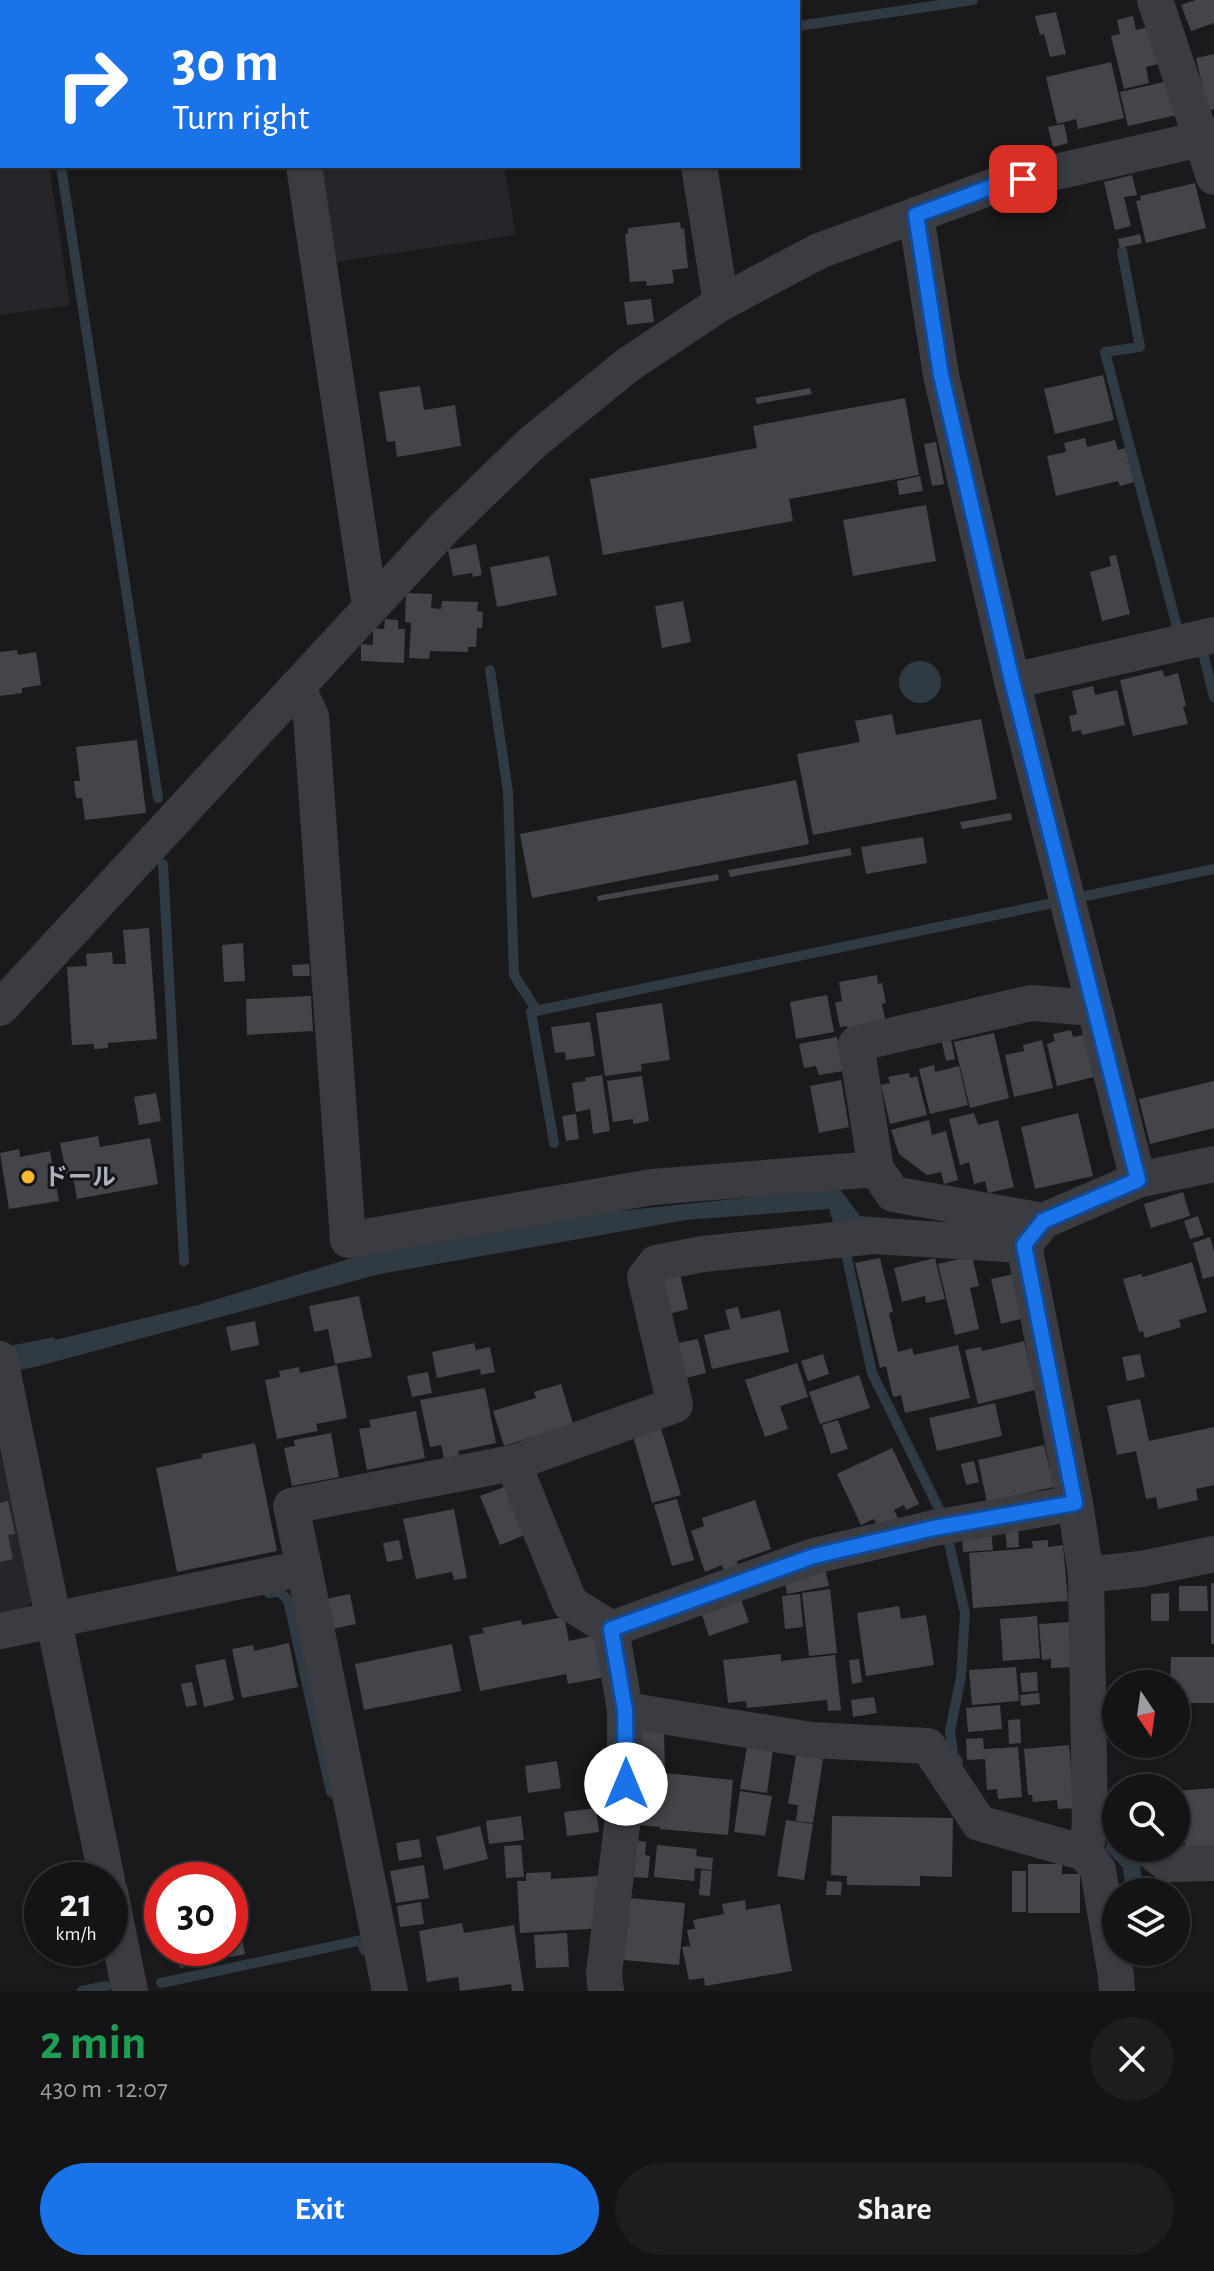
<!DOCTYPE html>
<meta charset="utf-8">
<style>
body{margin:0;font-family:"Alegreya Sans","Noto Sans JP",sans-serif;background:#1d1d1f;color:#f1f3f6;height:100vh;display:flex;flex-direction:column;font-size:30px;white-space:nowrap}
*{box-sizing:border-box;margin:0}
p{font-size:26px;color:#9d9ea1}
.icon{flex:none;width:44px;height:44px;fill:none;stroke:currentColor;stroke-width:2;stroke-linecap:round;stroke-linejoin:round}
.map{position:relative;height:1991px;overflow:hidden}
.side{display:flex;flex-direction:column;background:#141416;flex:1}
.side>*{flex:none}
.guide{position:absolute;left:0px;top:0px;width:800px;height:168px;box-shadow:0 2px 6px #0004,0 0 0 2px #333335;background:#1a73e8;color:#fff;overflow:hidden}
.needle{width:52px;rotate:167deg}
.buttons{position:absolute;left:1102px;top:1670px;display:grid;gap:16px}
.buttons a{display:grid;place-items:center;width:88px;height:88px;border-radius:50%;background:#141416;box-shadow:0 2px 6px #0004,0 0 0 2px #333335;font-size:40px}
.speed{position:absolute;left:24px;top:1862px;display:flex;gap:16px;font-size:40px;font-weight:700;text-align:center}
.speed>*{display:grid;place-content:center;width:104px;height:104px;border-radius:50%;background:#141416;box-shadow:0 2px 6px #0004,0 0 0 2px #333335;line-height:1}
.speed small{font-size:20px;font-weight:400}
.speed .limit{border:12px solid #d22;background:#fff;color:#111}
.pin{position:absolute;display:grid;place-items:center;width:68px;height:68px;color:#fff;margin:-34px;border-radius:16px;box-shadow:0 4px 12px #0006}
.me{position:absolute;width:88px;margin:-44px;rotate:0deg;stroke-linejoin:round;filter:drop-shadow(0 0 6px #0008)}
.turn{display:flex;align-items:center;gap:28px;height:168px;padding:0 40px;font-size:36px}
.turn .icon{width:104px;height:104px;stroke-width:2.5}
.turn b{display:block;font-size:56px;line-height:68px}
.round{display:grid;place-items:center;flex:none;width:84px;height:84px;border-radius:42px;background:#1d1d1f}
.summary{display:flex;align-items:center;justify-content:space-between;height:136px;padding:0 40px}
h1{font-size:48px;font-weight:700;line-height:60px;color:#1e9e55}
.action{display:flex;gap:16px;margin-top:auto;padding:16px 40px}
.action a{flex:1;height:92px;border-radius:48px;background:#1a73e8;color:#fff;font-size:32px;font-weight:700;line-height:92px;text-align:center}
.action a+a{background:#1d1d1f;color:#f1f3f6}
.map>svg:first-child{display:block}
.built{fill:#26262a}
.water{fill:#2f3a43}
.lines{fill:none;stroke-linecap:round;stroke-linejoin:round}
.stream{stroke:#2f3a43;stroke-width:10}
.building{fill:#44454a}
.minor{stroke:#3b3c42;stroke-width:36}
.route-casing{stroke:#114b97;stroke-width:20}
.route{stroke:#1a73e8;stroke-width:14}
.poi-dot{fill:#ffb830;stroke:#151518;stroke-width:3}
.labels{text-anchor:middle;stroke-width:6;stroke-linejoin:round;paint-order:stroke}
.poi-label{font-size:24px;font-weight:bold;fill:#acb1bd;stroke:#151518;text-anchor:start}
</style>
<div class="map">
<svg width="1214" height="1991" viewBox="0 0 1214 1991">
<rect width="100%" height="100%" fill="#1a1a1d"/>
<g class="built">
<path d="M2 153V166H49L70 305 0 315V154Z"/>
<path d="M321 166H504L516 235 335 262Z"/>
<path d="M0 1454 33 1601 17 1614 0 1618Z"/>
</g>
<g class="water">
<circle cx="920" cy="682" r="21"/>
<path d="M839 1188 860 1216 1008 1227 836 1232 829 1209 686 1220 380 1274 35 1367 0 1374V1348L54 1337 55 1340 198 1305 378 1250 571 1216Z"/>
<path d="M1109 1838 1116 1844V1848H1120L1140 1864 1143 1892H1126L1123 1868 1105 1849Z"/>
</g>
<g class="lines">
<g class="stream">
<path d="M36 0 37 2"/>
<path d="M798 26 973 0"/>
<path d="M0 146H2"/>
<path d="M61 166 158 798"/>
<path d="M1122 251 1140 347 1105 352 1177 627"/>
<path d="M1203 653 1214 697"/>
<path d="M490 670 508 792 514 975 537 1011"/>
<path d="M163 864 184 1261"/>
<path d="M1086 896 1214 869"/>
<path d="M554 1143 531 1012 1053 903"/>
<path d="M845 1249 872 1373 943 1517 965 1613 961 1677 950 1731 953 1754 958 1762"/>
<path d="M269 1593 279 1591 288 1600 331 1792"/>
<path d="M161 1983 362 1940 364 1950"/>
<path d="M82 1991 106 1986"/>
</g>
</g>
<g class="building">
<path d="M1196 0H1214V23L1191 31 1181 5Z"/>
<path d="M1056 12 1066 54 1050 57 1044 34 1040 35 1035 16Z"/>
<path d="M1133 16 1136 30 1149 27 1158 64 1146 67 1149 83 1124 89 1111 36 1120 34 1117 20Z"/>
<path d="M1214 54V109L1208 111 1196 58Z"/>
<path d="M1111 62 1124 118 1078 129 1076 119 1057 124 1046 77Z"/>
<path d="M1168 81 1177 115 1128 126 1120 92Z"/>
<path d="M1064 124 1068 143 1053 147 1048 127Z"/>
<path d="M1132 175 1137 195 1124 197 1131 226 1115 230 1104 182Z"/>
<path d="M1195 183 1206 228 1146 243 1136 201 1141 200 1140 196Z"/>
<path d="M680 222 681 229 684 228 688 268 672 270 674 283 647 286 646 281 630 282 625 234H628V228Z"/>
<path d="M1140 234 1142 243 1120 248 1118 239Z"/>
<path d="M651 299 654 322 627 325 624 302Z"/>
<path d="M1103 375 1114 420 1055 434 1044 389Z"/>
<path d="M420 386 424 410 455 405 461 446 397 457 395 441 387 442 379 392Z"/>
<path d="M810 388 812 394 757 404 755 398Z"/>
<path d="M905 398 919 475 789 499 793 521 603 555 590 479 757 448 753 426Z"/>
<path d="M1085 438 1087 447 1115 440 1118 450 1125 448 1134 482 1120 486 1118 481 1056 496 1047 456 1066 452 1064 443Z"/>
<path d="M936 442 944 484 932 486 924 444Z"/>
<path d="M920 476 923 491 899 495 897 481Z"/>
<path d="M926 505 936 561 853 576 843 520Z"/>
<path d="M476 544 482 575 473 577 472 573 453 576 448 550Z"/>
<path d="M1116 555 1130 614 1102 621 1090 572 1111 566 1109 556Z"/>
<path d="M549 556 557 595 497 607 490 567Z"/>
<path d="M406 593 432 594 431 608 441 609 442 601 478 602 477 611 483 612 482 628H477L476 647H468V652L430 651 429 659 409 658 411 623 405 622Z"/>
<path d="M683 601 691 642 662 648 655 606Z"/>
<path d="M385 619 398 620V629H405L404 663 361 661V644L373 645V628L384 629Z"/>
<path d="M17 650 18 655 36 652 41 685 22 688V693L0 696V652Z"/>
<path d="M1162 670 1165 677 1178 673 1186 706 1183 707 1188 724 1133 736 1120 680Z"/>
<path d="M1093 686 1095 695 1117 690 1125 725 1082 735 1081 730 1072 732 1069 716 1077 714 1072 691Z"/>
<path d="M892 714 896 735 981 719 997 799 813 835 797 754 860 742 855 721Z"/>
<path d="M137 740 146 813 85 820 82 798H76L74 781H80L76 747Z"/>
<path d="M796 780 809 844 532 898 520 834Z"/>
<path d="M1011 813 1012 820 962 829 960 822Z"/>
<path d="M923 837 927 863 866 874 861 847Z"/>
<path d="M850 848 852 855 730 877 728 870Z"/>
<path d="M718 874 719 880 598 901 597 896Z"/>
<path d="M149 928 157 1039 108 1043V1048L94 1049V1044L72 1045 67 967 87 966 86 954 112 952 113 964H126L123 930Z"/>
<path d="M243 943 245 981 224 982 222 945Z"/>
<path d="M309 964 310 976H293L292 965Z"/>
<path d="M877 975 878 984 882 983 886 1003 882 1004 886 1024 848 1032 847 1026 840 1027 835 1003 842 1001 839 982Z"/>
<path d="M827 995 834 1032 796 1039 790 1002Z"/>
<path d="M311 996 313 1031 247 1035 246 999Z"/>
<path d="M662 1003 670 1060 641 1064 642 1071 605 1076 596 1013Z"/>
<path d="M590 1022 595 1056 566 1060 565 1052 555 1053 551 1027Z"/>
<path d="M1071 1030 1073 1037 1083 1035 1094 1077 1057 1086 1047 1044 1055 1041 1053 1034Z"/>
<path d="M994 1033 1009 1098 970 1108 954 1042Z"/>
<path d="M837 1037 843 1071 819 1075 816 1066 804 1068 799 1044Z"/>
<path d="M951 1040 955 1059 946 1061 942 1042Z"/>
<path d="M1042 1040 1053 1088 1014 1097 1005 1055 1024 1051 1023 1045Z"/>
<path d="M934 1065 935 1072 959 1066 968 1105 930 1114 919 1069Z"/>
<path d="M909 1073 910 1078 917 1076 927 1115 890 1124 881 1085 890 1083 888 1077Z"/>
<path d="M602 1075 610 1131 593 1134 590 1109 576 1112 572 1083 586 1081 585 1078Z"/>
<path d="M642 1076 649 1121 633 1124V1119L613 1122 607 1081Z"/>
<path d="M841 1080 849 1127 819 1133 810 1086Z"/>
<path d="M1214 1081V1128L1150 1144 1139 1099Z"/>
<path d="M156 1093 161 1121 139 1125 134 1097Z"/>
<path d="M974 1113 978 1125 998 1120 1014 1187 988 1193 985 1181 974 1184 969 1162 960 1165 949 1119Z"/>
<path d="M1078 1113 1093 1176 1035 1189 1021 1127Z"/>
<path d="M576 1114 579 1139 566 1141 562 1116Z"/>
<path d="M929 1120 932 1135 946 1131 958 1180 944 1184 941 1172 927 1175 899 1154 891 1130Z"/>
<path d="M98 1136 100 1147 150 1138 158 1184 77 1199 73 1176 67 1177 60 1143Z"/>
<path d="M19 1149 20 1157 50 1151 59 1201 9 1209 0 1153Z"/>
<path d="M1183 1192 1190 1216 1151 1228 1144 1204Z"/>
<path d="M1198 1216 1204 1235 1190 1239 1184 1221Z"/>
<path d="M1210 1237 1214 1252V1276L1203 1279 1193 1243Z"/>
<path d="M972 1256 979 1286 970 1288 979 1329 955 1335 938 1264Z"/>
<path d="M880 1258 893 1312 889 1313 898 1352 912 1348 914 1355 958 1345 970 1398 905 1413 901 1395 893 1397 886 1366 880 1368 855 1263Z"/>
<path d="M935 1258 945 1299 926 1303 925 1296 902 1302 894 1268Z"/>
<path d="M1192 1262 1207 1312 1179 1320 1181 1327 1145 1338 1143 1331 1139 1332 1123 1279 1141 1274 1143 1277Z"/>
<path d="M680 1274 688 1309 665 1315 657 1280Z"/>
<path d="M1014 1274 1024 1318 1001 1324 991 1279Z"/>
<path d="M359 1296 372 1357 335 1364 328 1329 314 1332 309 1306Z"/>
<path d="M738 1307 741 1319 780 1310 789 1352 712 1369 704 1335 730 1329 725 1310Z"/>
<path d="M255 1321 259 1345 231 1351 226 1327Z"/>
<path d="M698 1339 706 1373 681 1379 673 1344Z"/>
<path d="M1024 1341 1035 1390 978 1404 965 1350 981 1347 982 1351Z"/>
<path d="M474 1343 476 1350 490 1347 495 1372 481 1375 480 1369 437 1378 432 1352Z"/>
<path d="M823 1354 829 1374 808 1381 801 1361Z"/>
<path d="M1140 1354 1145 1377 1127 1381 1122 1357Z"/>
<path d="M797 1363 808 1397 780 1406 788 1429 765 1437 745 1380Z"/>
<path d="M337 1365 347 1418 316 1424 318 1431 277 1439 265 1380 280 1377 279 1371 299 1367 300 1373Z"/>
<path d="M428 1372 432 1393 412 1397 407 1376Z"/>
<path d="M859 1375 870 1408 820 1424 809 1392Z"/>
<path d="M561 1384 573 1424 504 1446 493 1411 536 1398 534 1392Z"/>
<path d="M485 1388 496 1443 458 1451 459 1456 444 1459 441 1445 430 1447 420 1400Z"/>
<path d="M1140 1399 1149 1441 1214 1427V1485L1196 1489 1198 1500 1158 1509 1156 1497 1146 1499 1136 1451 1117 1455 1107 1406Z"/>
<path d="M995 1403 1002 1436 937 1451 929 1418Z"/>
<path d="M416 1411 425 1458 367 1470 359 1429 371 1427 369 1420Z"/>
<path d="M838 1420 848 1449 831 1454 822 1425Z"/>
<path d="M661 1428 681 1495 652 1503 633 1436Z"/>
<path d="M331 1433 339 1477 292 1486 284 1448 295 1446 294 1440Z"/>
<path d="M255 1443 277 1551 177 1572 156 1468 202 1458V1454Z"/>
<path d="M1044 1445 1054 1487 987 1502 978 1460Z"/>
<path d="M892 1448 919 1504 906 1510 904 1505 894 1510 898 1518 878 1527 874 1519 861 1525 837 1474Z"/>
<path d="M974 1461 979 1482 966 1485 961 1464Z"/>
<path d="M507 1486 527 1534 500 1545 480 1496Z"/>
<path d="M677 1499 694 1560 672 1566 654 1505Z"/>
<path d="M755 1500 771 1549 737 1561 739 1569 725 1574 722 1565 705 1572 691 1531 704 1526 702 1518Z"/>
<path d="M8 1501 15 1534 8 1535 13 1559 0 1562V1503Z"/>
<path d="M454 1509 467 1578 454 1580 452 1572 416 1579 403 1519Z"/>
<path d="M1018 1527 1019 1547 1007 1548 1005 1528Z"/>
<path d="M991 1530 993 1550 963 1552 962 1532Z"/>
<path d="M399 1540 403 1559 387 1562 383 1543Z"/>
<path d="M1048 1540V1547L1063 1545 1068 1601 973 1608 969 1553 1033 1548 1032 1541Z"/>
<path d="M825 1569 829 1586 787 1594 785 1583Z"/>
<rect x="1211" y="1583" width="3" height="61"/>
<path d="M1179 1586H1207L1208 1611H1179Z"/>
<path d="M830 1589 837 1653 809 1656 802 1593Z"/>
<path d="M1169 1593V1621H1151V1594Z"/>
<path d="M350 1594 356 1624 332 1629 326 1599Z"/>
<path d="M800 1594 803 1627 785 1629 782 1596Z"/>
<path d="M741 1599 749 1622 709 1636 701 1612Z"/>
<path d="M899 1606 901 1619 926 1615 934 1665 866 1676 857 1613Z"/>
<path d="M1037 1616 1040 1658 1003 1661 1000 1619Z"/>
<path d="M564 1617 569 1641 597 1635 606 1677 568 1684 566 1674 480 1691 469 1636 484 1633 482 1628 521 1620 522 1625Z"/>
<path d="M1071 1622 1073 1667 1051 1668V1659L1042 1660 1039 1624Z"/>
<path d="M289 1643 298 1687 242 1698 232 1649 253 1645 254 1651Z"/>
<path d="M452 1644 461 1691 364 1710 355 1664Z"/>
<path d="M781 1654V1661L835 1655 841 1710 828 1711 827 1700 747 1708 746 1701 728 1703 723 1660Z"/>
<path d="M1171 1657H1214V1703H1176V1684H1170Z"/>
<path d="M225 1659 234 1700 204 1707 195 1665Z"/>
<path d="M859 1659 862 1682 852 1684 849 1660Z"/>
<path d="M1016 1667 1019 1701 972 1705 969 1670Z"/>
<path d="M1037 1672 1038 1691 1022 1692 1020 1673Z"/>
<path d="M192 1682 197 1705 186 1707 181 1684Z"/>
<path d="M1039 1693 1040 1704 1021 1706 1020 1695Z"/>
<path d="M874 1697 877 1713 853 1717 851 1700Z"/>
<path d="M1000 1705 1002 1729 968 1732 966 1708Z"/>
<path d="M1020 1719 1021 1743 1009 1744 1008 1720Z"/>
<path d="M642 1729 664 1732 665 1772 642 1773Z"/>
<path d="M983 1738 984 1749 1018 1747 1022 1797 998 1799 997 1789 987 1790 985 1759 967 1760 966 1739Z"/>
<path d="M1069 1745 1074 1808 1058 1809 1057 1800 1033 1802 1032 1795H1028L1024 1749Z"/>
<path d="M747 1746 773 1750 767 1793 740 1789Z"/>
<path d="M796 1755 823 1759 813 1823 796 1821 798 1805 788 1804Z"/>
<path d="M557 1761 561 1788 528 1793 525 1766Z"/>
<path d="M665 1773 733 1780 728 1835 660 1829V1827L640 1825 644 1774 665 1776Z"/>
<path d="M1214 1788V1846L1185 1848V1837L1176 1838V1791Z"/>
<path d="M740 1791 772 1796 765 1836 734 1832Z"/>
<path d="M596 1808 599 1832 567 1836 564 1812Z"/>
<path d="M521 1816 524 1840 489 1844 486 1821Z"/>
<path d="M832 1816 953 1818 952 1877 920 1876V1886L847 1885V1876L831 1875Z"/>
<path d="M786 1820 813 1824 804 1880 777 1876Z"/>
<path d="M480 1826 488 1859 444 1870 436 1837Z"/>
<path d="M419 1839 422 1857 399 1861 396 1843Z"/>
<path d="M634 1840 646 1842 645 1855 650 1856 648 1878 631 1877Z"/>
<path d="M521 1845 524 1877 506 1878 504 1846Z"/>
<path d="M657 1845 697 1849 696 1856 713 1858 712 1870 695 1868 694 1881 654 1877Z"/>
<path d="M1028 1864H1062V1874H1080V1913H1028Z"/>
<path d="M424 1865 429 1898 396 1903 390 1871Z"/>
<path d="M701 1870 712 1871 710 1896 699 1895Z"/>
<rect x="1012" y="1871" width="14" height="41"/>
<path d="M551 1872V1879L599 1876 602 1928 520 1933 517 1881H526V1873Z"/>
<path d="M827 1881 842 1882 841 1895H826Z"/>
<path d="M629 1898 685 1903 679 1965 623 1960Z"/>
<path d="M745 1900 746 1910 780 1904 792 1971 705 1986 704 1978 689 1980 682 1947 690 1946 687 1930 695 1929 693 1920 724 1914 722 1904Z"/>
<path d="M421 1902 424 1924 400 1927 397 1906Z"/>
<path d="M238 1919 245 1954 205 1962 202 1948H230V1920Z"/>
<path d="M462 1923 464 1933 514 1925 524 1991H512L511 1984 460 1991 458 1977 427 1982 419 1931Z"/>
<path d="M567 1933 569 1967 536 1968 534 1935Z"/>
<path d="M199 1954 202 1964 180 1968 178 1959Z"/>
</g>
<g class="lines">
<g class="minor">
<path d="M280 0V2"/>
<path d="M673 0V2"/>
<path d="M1155 0 1214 177"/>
<path d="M304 166 370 607"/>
<path d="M699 166 721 303"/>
<path d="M916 215 941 375 1012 681 1138 1180 1043 1221 1024 1245 1075 1503 1086 1575 1090 1826 1085 1853"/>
<path d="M1012 681 1214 635"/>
<path d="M297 687 311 716 348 1240 652 1187 876 1169 893 1194 1043 1221"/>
<path d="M0 1008 446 526 533 442 629 364 721 303 819 251 994 186 1214 136"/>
<path d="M876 1169 856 1044 1031 1003 1094 1008"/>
<path d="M1138 1180 1214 1164"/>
<path d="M0 1359 107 1880"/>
<path d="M513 1463 570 1603 611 1629 625 1710"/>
<path d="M304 1568 291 1506 513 1463 675 1405 645 1277 656 1263 703 1254 874 1236 1024 1245"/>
<path d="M1086 1575 1141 1569 1214 1554"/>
<path d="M611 1629 814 1556 934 1528 1075 1503"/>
<path d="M0 1631 304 1568 390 1991"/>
<path d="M1147 1848 1168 1864 1214 1863"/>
<path d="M110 1892 130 1991"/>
<path d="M606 1991 604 1973 625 1801V1710L811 1740 928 1746 979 1823 1085 1853 1098 1870 1116 1976 1117 1991"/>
</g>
</g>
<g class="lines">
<g class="route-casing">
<path id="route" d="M626 1784 625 1710 611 1629 814 1556 934 1528 1075 1503 1024 1245 1043 1221 1138 1180 1012 681 941 375 916 215 994 186 1023 179"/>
</g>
<use href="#route" class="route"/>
</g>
<circle class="poi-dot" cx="28" cy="1177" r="8"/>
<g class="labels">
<g class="poi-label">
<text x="44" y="1185">ドール</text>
</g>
</g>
</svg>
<div class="buttons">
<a><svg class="needle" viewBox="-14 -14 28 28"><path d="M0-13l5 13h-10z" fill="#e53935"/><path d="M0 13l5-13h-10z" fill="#9d9ea1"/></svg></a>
<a><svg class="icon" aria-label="search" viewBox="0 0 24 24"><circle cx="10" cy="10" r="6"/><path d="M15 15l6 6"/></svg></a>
<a><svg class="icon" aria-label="layers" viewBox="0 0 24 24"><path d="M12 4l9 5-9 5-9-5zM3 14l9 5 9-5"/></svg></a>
</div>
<div class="speed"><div>21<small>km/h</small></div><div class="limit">30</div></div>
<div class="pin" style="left:1023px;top:179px;background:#d93025"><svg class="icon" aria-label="arrive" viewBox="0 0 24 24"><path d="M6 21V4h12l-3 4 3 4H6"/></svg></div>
<svg class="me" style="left:626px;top:1784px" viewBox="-20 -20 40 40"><circle r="19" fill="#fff"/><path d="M0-13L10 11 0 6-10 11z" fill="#1a73e8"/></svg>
<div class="guide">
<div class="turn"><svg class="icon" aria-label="right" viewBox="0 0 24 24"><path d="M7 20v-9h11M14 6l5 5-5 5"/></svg><div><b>30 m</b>Turn right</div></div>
</div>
</div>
<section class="side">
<div class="summary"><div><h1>2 min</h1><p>430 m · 12:07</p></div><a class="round"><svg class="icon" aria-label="close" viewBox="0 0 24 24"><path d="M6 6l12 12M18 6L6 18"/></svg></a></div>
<div class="action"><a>Exit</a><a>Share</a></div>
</section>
